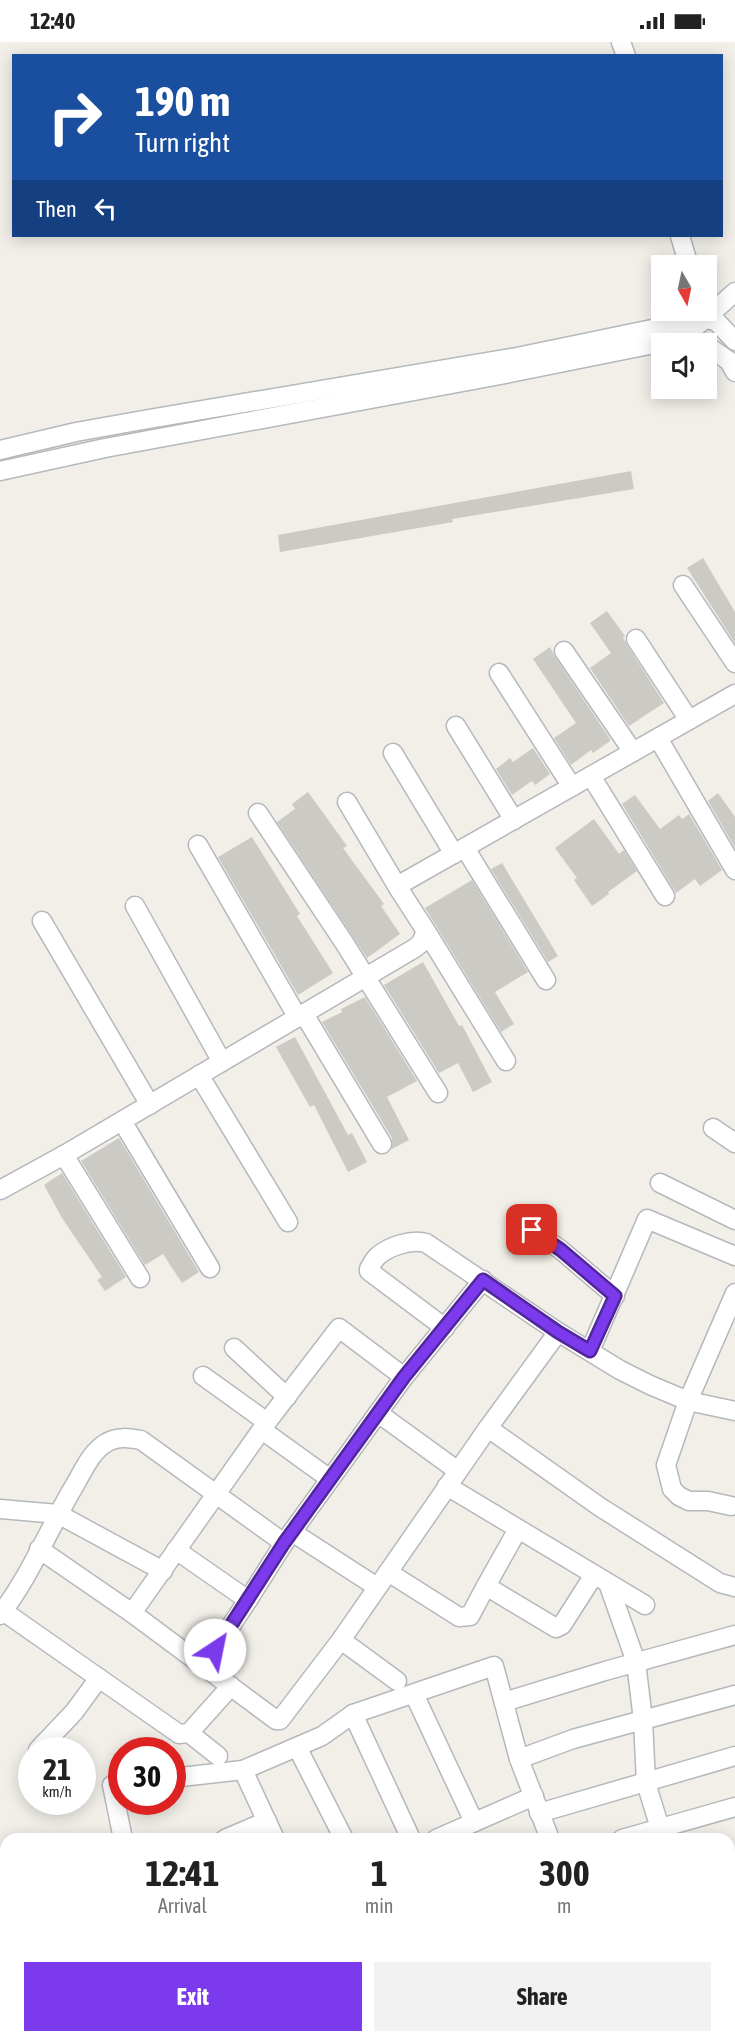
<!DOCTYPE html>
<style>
body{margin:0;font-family:"Asap Condensed",sans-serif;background:#f2f2f2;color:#222;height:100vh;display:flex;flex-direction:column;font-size:22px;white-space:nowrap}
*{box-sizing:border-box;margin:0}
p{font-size:20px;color:#767676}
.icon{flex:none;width:33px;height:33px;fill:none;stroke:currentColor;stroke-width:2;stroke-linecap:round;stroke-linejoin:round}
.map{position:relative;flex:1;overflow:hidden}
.details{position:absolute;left:0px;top:1791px;width:735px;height:210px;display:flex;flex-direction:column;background:#fff;border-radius:18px 18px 0 0;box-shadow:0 3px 15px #0003}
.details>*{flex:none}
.top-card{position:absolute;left:12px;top:12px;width:711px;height:183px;border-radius:0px;box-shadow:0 3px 15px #0003;background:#1a4fa0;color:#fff;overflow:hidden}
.needle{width:39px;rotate:171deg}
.fabs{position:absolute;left:651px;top:213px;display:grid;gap:12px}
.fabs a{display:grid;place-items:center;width:66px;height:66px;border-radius:0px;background:#fff;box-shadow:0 3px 15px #0003;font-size:30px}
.speed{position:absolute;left:18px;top:1695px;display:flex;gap:12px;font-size:30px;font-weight:700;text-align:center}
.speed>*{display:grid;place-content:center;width:78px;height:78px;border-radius:50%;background:#fff;box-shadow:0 3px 15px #0003;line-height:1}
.speed small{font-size:15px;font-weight:400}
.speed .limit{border:9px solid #d22;background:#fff;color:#111}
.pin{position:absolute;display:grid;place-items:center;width:51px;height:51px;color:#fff;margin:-26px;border-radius:12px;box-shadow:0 3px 9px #0006}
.me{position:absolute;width:66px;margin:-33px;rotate:34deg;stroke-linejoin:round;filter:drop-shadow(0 0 4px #0008)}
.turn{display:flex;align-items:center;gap:21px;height:126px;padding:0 24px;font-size:27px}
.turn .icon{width:78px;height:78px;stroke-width:2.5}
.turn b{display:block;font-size:42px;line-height:51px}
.then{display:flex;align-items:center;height:57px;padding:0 24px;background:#0003;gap:12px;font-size:22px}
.eta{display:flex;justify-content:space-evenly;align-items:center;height:102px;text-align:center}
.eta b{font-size:36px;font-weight:700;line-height:42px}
.button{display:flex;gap:12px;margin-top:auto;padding:12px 24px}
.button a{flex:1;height:69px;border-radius:0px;background:#7c3aed;color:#fff;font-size:24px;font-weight:700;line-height:69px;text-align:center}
.button a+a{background:#f2f2f2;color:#222}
.status{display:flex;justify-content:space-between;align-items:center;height:42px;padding:0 30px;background:#fff;direction:ltr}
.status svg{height:16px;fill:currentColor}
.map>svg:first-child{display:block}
.building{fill:#cccac5}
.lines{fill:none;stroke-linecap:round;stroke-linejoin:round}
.minor-casing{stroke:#b5b8bc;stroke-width:21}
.minor{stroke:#fff;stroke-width:18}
.route-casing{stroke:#51269a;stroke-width:15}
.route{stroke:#7c3aed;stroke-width:10}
</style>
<div class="status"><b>12:40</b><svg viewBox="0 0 49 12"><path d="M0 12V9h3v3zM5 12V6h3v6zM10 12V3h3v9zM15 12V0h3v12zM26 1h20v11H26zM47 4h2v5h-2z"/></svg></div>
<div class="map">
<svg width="735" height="2001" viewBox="0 0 735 2001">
<rect width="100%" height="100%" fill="#f1efe8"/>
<g class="building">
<path d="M631 429 634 447 452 477 453 480 280 510 278 493Z"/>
<path d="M703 516 735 570V601L687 526Z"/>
<path d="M607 569 625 594 623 595 627 603 664 661 629 684 590 626 611 611 590 581Z"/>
<path d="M550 605 555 615 610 697V699L593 711 591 708 571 723 554 696 576 681 533 617Z"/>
<path d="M533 706 550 732 535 743 532 739 512 753 496 727 510 716 513 720Z"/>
<path d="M308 750 347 804 343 806 384 862 381 864 400 892 367 916 277 780 295 767 292 762Z"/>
<path d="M718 751 735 775V806L708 759Z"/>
<path d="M635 753 660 787 679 773 682 777 689 772 722 828 700 844 695 837 676 851 622 762Z"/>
<path d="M594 777 619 812 624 808 637 829 608 850 609 852 592 864 574 838 577 836 555 806Z"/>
<path d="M252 795 300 872 297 874 333 931 298 953 218 815Z"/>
<path d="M502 821 558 914 548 920 491 827Z"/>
<path d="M472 838 528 930 495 950 514 982 501 990 425 866Z"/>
<path d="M423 920 459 984 462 983 492 1040 473 1050 458 1021 439 1031 384 943Z"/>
<path d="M365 955 417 1039 387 1055 409 1098 392 1107V1096L322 980 342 970 341 967Z"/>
<path d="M295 995 348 1093 352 1091 367 1120 348 1130 314 1063 310 1065 276 1005Z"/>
<path d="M119 1096 199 1230 182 1241 163 1212 145 1223 81 1119Z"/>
<path d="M62 1131 126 1235 105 1249 97 1238 102 1235 62 1176 44 1143Z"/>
</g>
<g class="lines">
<g class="minor-casing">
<g id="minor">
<path d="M621 0 626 14"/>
<path d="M680 194 689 224"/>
<path d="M698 283 735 250"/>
<path d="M706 303 729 319 735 330"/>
<path d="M0 408 76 390 143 378 517 315 705 276 717 280 735 299"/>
<path d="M0 429 105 406 495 334 679 297H691L704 302"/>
<path d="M683 543 735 621"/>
<path d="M636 597 689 678"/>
<path d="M564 609 633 710"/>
<path d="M499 631 572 745"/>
<path d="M456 684 514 778"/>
<path d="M658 696 735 828"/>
<path d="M393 711 454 812"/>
<path d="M591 734 665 854"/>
<path d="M347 760 397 844"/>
<path d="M258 771 345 902 438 1051"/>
<path d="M198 803 298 976"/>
<path d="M465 806 546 938"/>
<path d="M135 864 222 1020"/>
<path d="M42 879 150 1063"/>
<path d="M426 889 506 1019"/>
<path d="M304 972 382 1102"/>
<path d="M199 1033 288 1180"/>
<path d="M122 1079 210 1226"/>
<path d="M713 1086 735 1101"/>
<path d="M64 1113 140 1236"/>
<path d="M660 1141 735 1178"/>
<path d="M0 1148 64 1113 415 906 421 901 426 889 397 844 735 652"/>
<path d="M518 1178 561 1208 615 1254"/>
<path d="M445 1286 369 1229V1227C372 1222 374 1217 378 1214 389 1204 412 1197 426 1201L558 1290 620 1328 650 1343 688 1359 735 1369"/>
<path d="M234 1306 287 1355"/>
<path d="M590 1309 647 1177 735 1214"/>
<path d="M203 1334 267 1380"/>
<path d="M378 1371 458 1429"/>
<path d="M488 1386 600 1465 720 1541 735 1545"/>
<path d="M262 1388 330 1437"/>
<path d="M447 1444 645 1563"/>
<path d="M731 1464 708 1459H689L679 1454 672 1447 666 1423 688 1359 735 1251"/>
<path d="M0 1467 58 1472 163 1529"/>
<path d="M518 1487 486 1544 556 1586 562 1583 594 1533"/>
<path d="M39 1507 132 1571 276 1678H280L341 1598 488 1386 558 1290"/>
<path d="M176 1508 248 1558 204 1624"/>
<path d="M388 1530 459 1575 470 1574 486 1544"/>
<path d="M608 1541 636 1620 643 1678 646 1741 660 1786"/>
<path d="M377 1545 292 1490 404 1335"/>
<path d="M248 1558 284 1501"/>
<path d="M3 1569 179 1692 189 1691 231 1644"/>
<path d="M132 1571 267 1380 339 1286 404 1335 483 1238"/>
<path d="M0 1573C31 1533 50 1484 76 1441 84 1427 92 1409 106 1401 117 1394 129 1396 141 1398L284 1501 292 1490"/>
<path d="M341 1598 397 1639"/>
<path d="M414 1652 474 1780"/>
<path d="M504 1660 605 1629 735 1593"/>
<path d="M353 1672 411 1797"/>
<path d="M189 1691 218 1714"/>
<path d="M297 1705 344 1797"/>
<path d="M38 1708 74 1670 99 1636"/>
<path d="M519 1717 573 1697 735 1653"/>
<path d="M243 1728 322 1694 353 1672 494 1624 519 1717 550 1797"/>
<path d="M172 1736 243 1728 275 1797"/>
<path d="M122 1742 112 1743 123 1797"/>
<path d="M539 1771 735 1714"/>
<path d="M225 1797 267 1779"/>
<path d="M436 1797 534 1754"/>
<path d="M622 1797 735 1765"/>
<path d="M0 1840 6 1838"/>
<path d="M0 1922 6 1920"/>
<path d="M187 1995 190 2001"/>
<path d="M364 1995 366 2001"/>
<path d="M0 2000 14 1995"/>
<path d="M247 2001 260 1995"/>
<path d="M497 2001 512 1995"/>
</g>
</g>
<use href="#minor" class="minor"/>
</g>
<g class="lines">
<g class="route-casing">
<path id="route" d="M215 1608 284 1501 404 1335 483 1238 558 1290 590 1309 615 1254 561 1208 532 1188"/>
</g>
<use href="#route" class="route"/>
</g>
</svg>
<div class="fabs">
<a><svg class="needle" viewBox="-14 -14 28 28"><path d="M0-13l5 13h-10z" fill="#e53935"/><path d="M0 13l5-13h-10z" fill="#767676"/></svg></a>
<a><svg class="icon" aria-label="sound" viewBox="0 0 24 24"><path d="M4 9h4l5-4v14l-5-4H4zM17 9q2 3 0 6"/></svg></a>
</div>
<div class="speed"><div>21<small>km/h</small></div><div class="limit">30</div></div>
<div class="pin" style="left:532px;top:1188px;background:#d93025"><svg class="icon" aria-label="arrive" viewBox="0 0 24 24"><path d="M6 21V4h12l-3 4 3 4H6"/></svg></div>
<svg class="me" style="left:215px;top:1608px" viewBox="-20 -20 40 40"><circle r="19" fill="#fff"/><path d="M0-13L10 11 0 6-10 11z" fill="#7c3aed"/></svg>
<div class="top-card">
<div class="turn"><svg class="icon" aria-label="right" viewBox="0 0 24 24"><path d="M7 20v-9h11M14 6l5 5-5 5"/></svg><div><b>190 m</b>Turn right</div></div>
<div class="then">Then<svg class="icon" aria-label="left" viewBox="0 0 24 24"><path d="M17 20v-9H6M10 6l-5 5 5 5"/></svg></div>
</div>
<section class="details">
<div class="eta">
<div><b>12:41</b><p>Arrival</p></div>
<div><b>1</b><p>min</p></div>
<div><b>300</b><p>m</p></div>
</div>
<div class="button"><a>Exit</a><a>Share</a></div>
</section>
</div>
